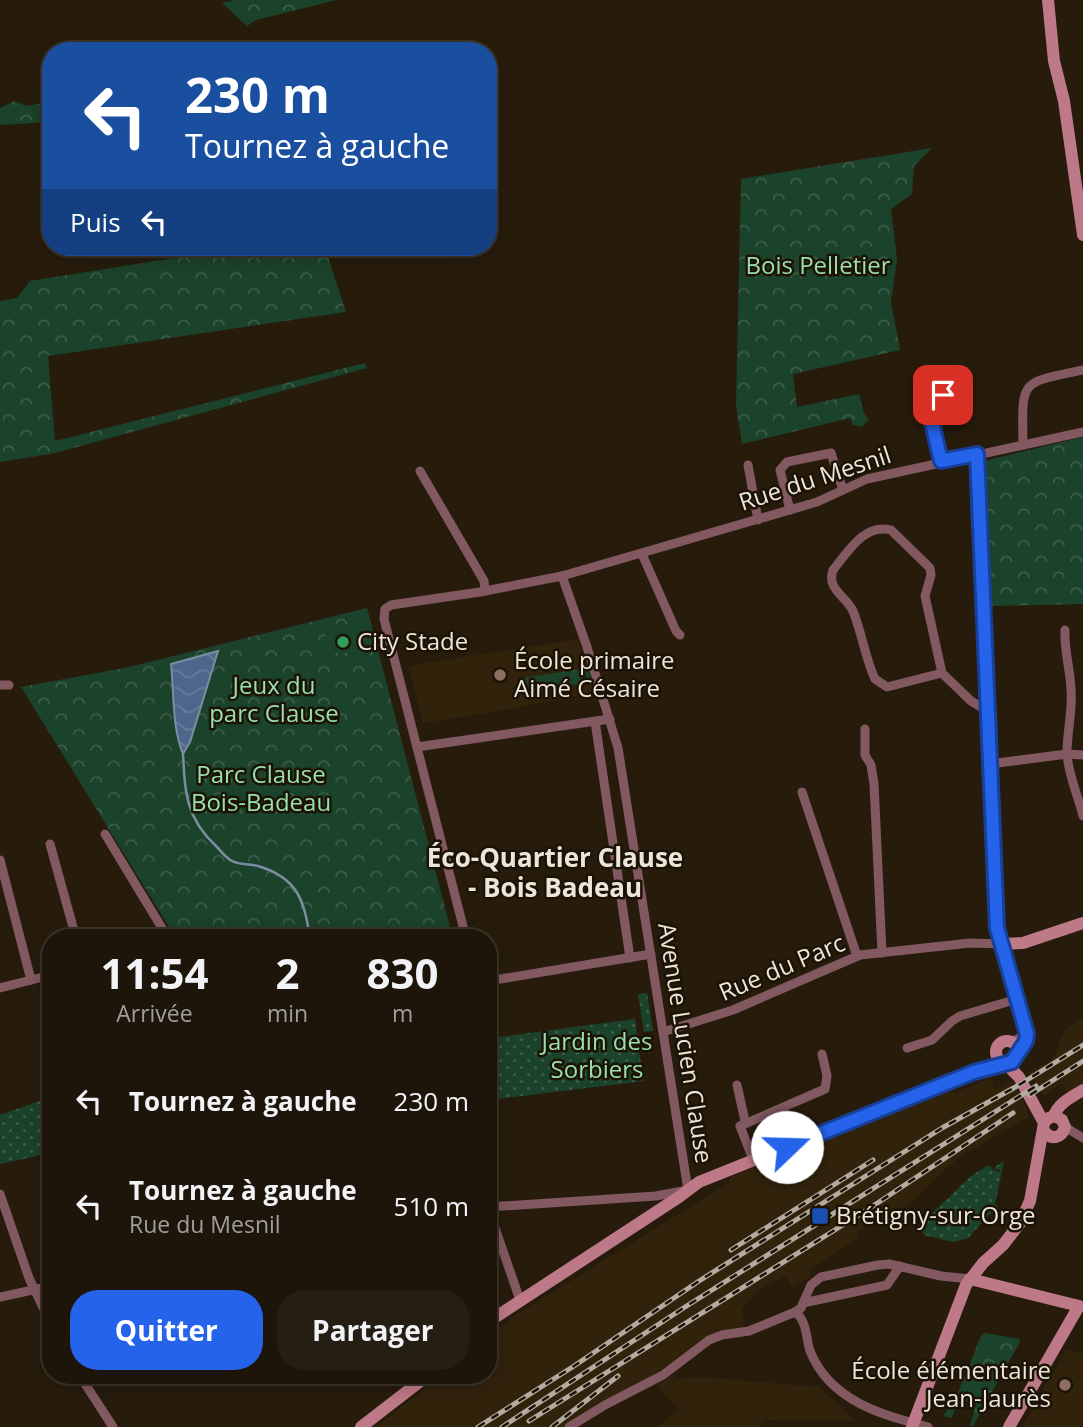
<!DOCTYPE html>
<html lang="fr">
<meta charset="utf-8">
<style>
body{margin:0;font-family:"Open Sans",sans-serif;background:#251e12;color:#f1f3f6;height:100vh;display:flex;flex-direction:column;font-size:26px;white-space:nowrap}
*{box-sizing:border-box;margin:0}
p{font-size:23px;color:#a09f9c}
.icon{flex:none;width:38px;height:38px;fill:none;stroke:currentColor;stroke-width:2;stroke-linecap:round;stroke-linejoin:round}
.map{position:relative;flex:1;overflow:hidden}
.drawer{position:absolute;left:42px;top:929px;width:455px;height:455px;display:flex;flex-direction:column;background:#1d1509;border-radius:28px;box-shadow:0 4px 18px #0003,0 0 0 2px #3b342a}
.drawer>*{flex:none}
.banner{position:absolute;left:42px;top:42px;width:455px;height:214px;border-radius:28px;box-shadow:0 4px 18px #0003,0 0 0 2px #3b342a;background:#1a4fa0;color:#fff;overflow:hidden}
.pin{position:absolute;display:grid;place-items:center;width:60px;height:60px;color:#fff;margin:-30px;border-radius:14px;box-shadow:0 4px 10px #0006}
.me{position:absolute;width:77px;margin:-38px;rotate:69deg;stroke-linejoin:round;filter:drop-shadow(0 0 5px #0008)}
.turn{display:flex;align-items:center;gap:24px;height:147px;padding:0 28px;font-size:32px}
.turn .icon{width:91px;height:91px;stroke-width:2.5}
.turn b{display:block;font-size:49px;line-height:60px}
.then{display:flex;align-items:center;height:66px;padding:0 28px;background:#0003;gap:14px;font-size:26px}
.eta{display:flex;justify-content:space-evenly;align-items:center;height:119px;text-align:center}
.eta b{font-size:42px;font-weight:700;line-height:49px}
.button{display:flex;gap:14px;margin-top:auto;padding:14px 28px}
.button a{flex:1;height:80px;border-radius:28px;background:#2563eb;color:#fff;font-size:28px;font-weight:700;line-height:80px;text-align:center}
.button a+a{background:#251e12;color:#f1f3f6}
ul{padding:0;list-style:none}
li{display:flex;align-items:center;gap:21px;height:105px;padding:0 28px}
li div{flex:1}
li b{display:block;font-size:26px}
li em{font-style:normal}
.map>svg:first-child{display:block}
.built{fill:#31220c}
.grass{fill:url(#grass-dots)}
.forest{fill:url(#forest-crowns)}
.pitch{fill:#1b422a}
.water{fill:url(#water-waves);stroke:#7c8da3;stroke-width:2}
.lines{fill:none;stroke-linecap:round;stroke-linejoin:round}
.stream{stroke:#7c8da3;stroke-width:2.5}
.street{stroke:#835961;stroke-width:9}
.secondary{stroke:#bd7987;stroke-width:12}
.rail-casing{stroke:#b3ab9f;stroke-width:5}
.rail{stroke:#1d1304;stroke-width:2.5;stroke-dasharray:8;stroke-linecap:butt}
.route-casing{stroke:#184099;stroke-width:18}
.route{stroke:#2563eb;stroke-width:12}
.leisure-dot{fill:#2e9e5b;stroke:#1d1304;stroke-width:2.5}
.education-dot{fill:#8d6e63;stroke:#1d1304;stroke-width:2.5}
.transit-dot{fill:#1a4fb4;stroke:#1d1304;stroke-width:2.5}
.labels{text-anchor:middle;stroke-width:5;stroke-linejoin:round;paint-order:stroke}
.park-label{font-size:24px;fill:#98dfb1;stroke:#1d1304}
.street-label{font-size:24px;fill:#ece5db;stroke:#1d1304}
.poi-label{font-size:24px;fill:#ece5db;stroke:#1d1304;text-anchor:start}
.neighbourhood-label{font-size:26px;font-weight:bold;fill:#ece5db;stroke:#1d1304}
</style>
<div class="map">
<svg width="1083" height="1427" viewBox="0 0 1083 1427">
<defs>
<pattern id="grass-dots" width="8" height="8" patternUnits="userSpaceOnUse" patternTransform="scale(1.75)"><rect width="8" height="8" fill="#1b422a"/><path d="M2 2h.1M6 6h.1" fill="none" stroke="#3c5d48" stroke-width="1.8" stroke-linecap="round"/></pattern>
<pattern id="forest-crowns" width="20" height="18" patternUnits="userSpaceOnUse" patternTransform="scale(1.75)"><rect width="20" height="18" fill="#1b422a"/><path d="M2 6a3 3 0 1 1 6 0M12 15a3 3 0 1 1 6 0" fill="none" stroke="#3c5d48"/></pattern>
<pattern id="water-waves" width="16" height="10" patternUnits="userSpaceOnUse" patternTransform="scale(1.75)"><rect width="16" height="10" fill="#4c678b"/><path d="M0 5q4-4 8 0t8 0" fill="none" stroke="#667d9b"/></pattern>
</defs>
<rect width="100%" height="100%" fill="#271c0c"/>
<g class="built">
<path d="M578 639 596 692 505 710 423 723 408 666Z"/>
<path d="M1083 1018V1083L1069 1093 1061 1084 1044 1096 1028 1072 1052 1060 1065 1030Z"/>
<path d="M990 1078 995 1089 1013 1081 1030 1116 958 1158 905 1208 898 1212 896 1210 894 1211 883 1222 880 1220 874 1224 872 1221 868 1222 869 1225 858 1232 856 1240 809 1270 811 1276 792 1288 785 1276 757 1291 742 1310 744 1328 718 1331 702 1340 654 1375 604 1401 564 1427H376L440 1376H488V1337L513 1317 730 1182 729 1178 777 1156 786 1154 948 1091 955 1093Z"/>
<path d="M1067 1349 1083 1354V1427H1022Z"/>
<path d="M673 1375 675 1379 701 1377 819 1387 856 1421 762 1420 761 1427H657L679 1410 657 1386Z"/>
</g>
<g class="grass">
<path d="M647 993 653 1031 644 1032 638 994Z"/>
<path d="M635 1019 643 1081 497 1099 492 1038Z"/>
<path d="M51 1097V1153L0 1164V1115Z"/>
<path d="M1004 1161 995 1204 998 1205 968 1238 953 1242 924 1235 919 1226 971 1176 989 1165 994 1170 1000 1172V1170L995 1169V1167Z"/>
</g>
<g class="forest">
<path d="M234 0H336L256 20 247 26 222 3Z"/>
<path d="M14 101 26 106 51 102V122L0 125V108Z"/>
<path d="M932 148 914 166 912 194 891 209 897 259 891 302 900 350 793 374 797 407 859 394 864 414 869 419 862 427 853 425 850 418 742 444 736 405 741 179Z"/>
<path d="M325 248 346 312 48 356 55 441 365 363 367 368 51 454 0 462V301L17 298 30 281 186 256Z"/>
<path d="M1083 437V604L989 606 984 461Z"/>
<path d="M367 608 453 938H176L21 687 125 668Z"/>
<path d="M588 668 592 682 524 692 522 678Z"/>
<path d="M985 1333 1019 1339 1020 1342 973 1426H970L976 1404 958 1399 952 1418 943 1416 957 1395 981 1336Z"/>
</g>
<path class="pitch" d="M326 631 361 633 360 654 325 652Z"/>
<path class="water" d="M218 651 190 742 183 754C172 727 174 693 171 664Z"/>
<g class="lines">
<path class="stream" d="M183 754C185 793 186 818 216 846 221 851 226 858 232 861 239 865 250 864 258 866 298 878 304 900 310 938"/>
<g class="street">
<path d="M1023 445C1022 379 1019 383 1083 370"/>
<path d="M941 461 929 410 940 403 943 395"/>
<path d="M748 465 758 520"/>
<path d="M420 471 484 581 485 591"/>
<path d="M790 510 780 470 787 462 831 453 843 490"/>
<path d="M642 554 676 631 680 635"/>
<path d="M1065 630C1064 650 1070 668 1071 689 1073 710 1067 731 1067 753 1068 775 1078 795 1083 816"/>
<path d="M942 673 887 687 875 679C865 658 862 633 853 611 846 596 826 589 833 570 848 552 864 523 891 530L930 568 931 575 925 596 942 673 971 701 988 711"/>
<path d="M0 685H9"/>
<path d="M595 721 630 958"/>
<path d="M865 729V755L871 765 874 784 882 953"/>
<path d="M417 747 610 719"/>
<path d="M990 764 1067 754 1083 755"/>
<path d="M802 792 857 956"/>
<path d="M105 834 168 938"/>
<path d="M50 844 76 938"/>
<path d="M0 860 31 980"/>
<path d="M466 938 384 619 385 609 391 605 480 592 562 576 817 502 867 479 1083 432"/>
<path d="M488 981 651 954"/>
<path d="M0 988 51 975"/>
<path d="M663 1032 733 1010 860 955 970 943 1002 944 997 928 977 454"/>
<path d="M1012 1042 1021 1037 1026 1030"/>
<path d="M907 1048 932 1040 952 1021 960 1016 1017 999"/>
<path d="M737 1085 745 1121"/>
<path d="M1065 1127 1083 1138"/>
<path d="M753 1159 740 1126 825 1089 827 1076 822 1054"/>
<path d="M0 1194 29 1278 51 1324"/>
<path d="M488 1207 656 1196 688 1190 618 748 587 647 562 576"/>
<path d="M488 1208 520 1300"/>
<path d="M0 1297 51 1286"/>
<path d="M803 1303 811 1285 821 1277 878 1265 889 1264 941 1276 970 1279"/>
<path d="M795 1312C807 1320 806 1339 810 1351 830 1401 882 1415 928 1427"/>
<path d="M80 1376 113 1427"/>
<path d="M569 1427 605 1405 663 1375 709 1340 722 1335 749 1331 795 1312 801 1308 803 1303 887 1285 900 1266"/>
</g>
<g class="secondary">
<path d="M1048 0 1054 61 1064 101 1083 235"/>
<circle cx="1007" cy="1052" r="11"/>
<path d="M1018 1052 1026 1041 1027 1034 1002 944 1023 943 1083 923"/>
<path d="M1054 1116C1058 1103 1072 1097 1083 1090"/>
<path d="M1044 1123C1048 1116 1055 1115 1062 1120L1065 1127C1062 1138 1051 1141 1044 1131"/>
<path d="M970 1279 1079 1306 1009 1427"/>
<path d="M488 1322 679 1197 699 1182 974 1072 1004 1063"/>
<path d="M361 1427 427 1376"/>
<path d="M912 1427 966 1285 983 1263 1003 1245 1020 1223 1030 1201 1044 1123 1019 1077 1005 1063"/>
</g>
<g class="rail-casing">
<g id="rail">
<path d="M1030 1095 1083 1061"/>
<path d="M731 1250 873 1160"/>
<path d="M529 1421 870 1208 1013 1113"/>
<path d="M478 1427 574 1366 699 1281 942 1128 1019 1085 1083 1045"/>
<path d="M502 1427 685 1307 1036 1086"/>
<path d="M552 1427 618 1376"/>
</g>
</g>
<use href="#rail" class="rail"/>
</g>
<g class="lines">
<g class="route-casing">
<path id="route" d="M787 1147 974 1072 1012 1062 1026 1041 1027 1034 997 928 977 454 941 461 929 410 940 403 943 395"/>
</g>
<use href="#route" class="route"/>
</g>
<circle class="leisure-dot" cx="343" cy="642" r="7"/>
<g class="education-dot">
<circle cx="500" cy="675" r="7"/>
<circle cx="1065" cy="1385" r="7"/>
</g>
<rect class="transit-dot" x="811" y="1207" width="18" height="18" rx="3.5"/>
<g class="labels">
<g class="park-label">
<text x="818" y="274">Bois Pelletier</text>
<text x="274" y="694">Jeux du<tspan x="274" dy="28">parc Clause</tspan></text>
<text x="261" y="783">Parc Clause<tspan x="261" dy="28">Bois-Badeau</tspan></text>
<text x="597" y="1050">Jardin des<tspan x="597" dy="28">Sorbiers</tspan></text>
</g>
<g class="street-label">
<text transform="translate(815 479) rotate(-18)" y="8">Rue du Mesnil</text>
<text transform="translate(782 968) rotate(-23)" y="8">Rue du Parc</text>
<text transform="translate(685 1043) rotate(81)" y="8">Avenue Lucien Clause</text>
</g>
<g class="poi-label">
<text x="357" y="650">City Stade</text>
<text x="514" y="669">École primaire<tspan x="514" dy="28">Aimé Césaire</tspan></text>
<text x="836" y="1224">Brétigny-sur-Orge</text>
<text x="1051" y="1379" text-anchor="end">École élémentaire<tspan x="1051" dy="28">Jean-Jaurès</tspan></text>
</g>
<g class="neighbourhood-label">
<text x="555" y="867">Éco-Quartier Clause<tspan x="555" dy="30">- Bois Badeau</tspan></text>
</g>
</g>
</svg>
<div class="pin" style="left:943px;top:395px;background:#d93025"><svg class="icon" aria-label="arrive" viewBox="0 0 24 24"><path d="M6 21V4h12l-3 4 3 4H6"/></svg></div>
<svg class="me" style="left:787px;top:1147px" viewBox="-20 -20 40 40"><circle r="19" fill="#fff"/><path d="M0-13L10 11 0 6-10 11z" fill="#2563eb"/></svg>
<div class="banner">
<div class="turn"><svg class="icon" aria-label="left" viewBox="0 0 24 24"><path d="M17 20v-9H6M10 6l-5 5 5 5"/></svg><div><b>230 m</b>Tournez à gauche</div></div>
<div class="then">Puis<svg class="icon" aria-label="left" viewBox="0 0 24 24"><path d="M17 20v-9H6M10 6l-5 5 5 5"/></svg></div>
</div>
<section class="drawer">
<div class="eta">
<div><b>11:54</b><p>Arrivée</p></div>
<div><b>2</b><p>min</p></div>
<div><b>830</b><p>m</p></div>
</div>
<ul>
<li><svg class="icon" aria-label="left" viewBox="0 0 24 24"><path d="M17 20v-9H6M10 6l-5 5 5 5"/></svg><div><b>Tournez à gauche</b></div><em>230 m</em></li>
<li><svg class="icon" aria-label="left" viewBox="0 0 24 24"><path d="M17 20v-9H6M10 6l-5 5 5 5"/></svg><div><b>Tournez à gauche</b><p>Rue du Mesnil</p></div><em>510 m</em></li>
</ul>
<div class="button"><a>Quitter</a><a>Partager</a></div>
</section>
</div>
